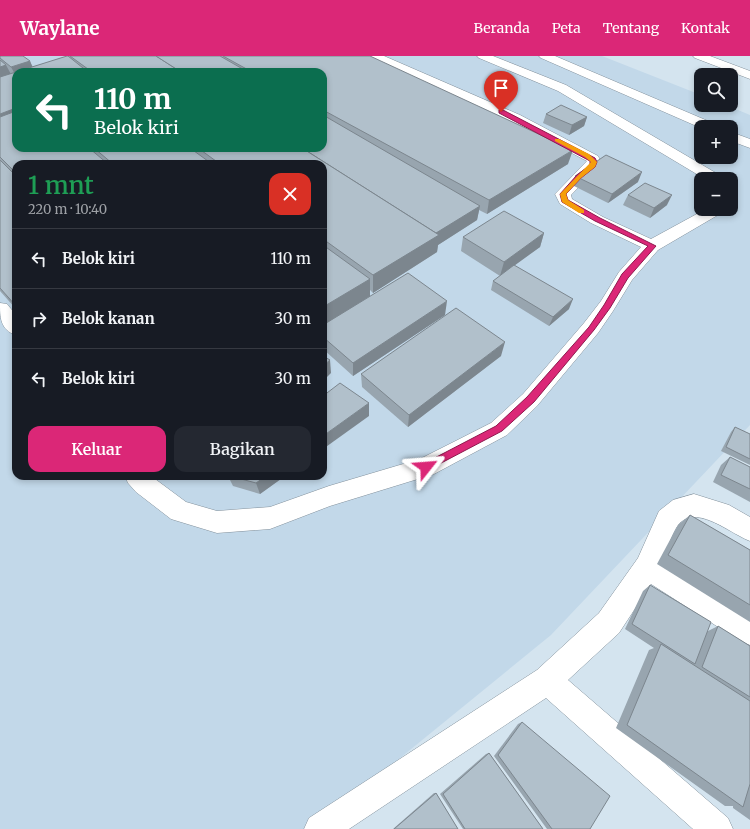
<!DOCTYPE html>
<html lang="id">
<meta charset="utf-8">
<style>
body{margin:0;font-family:Merriweather,serif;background:#242831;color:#f1f3f6;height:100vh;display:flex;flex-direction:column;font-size:15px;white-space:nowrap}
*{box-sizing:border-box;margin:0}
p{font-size:13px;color:#9ea1a6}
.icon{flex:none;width:22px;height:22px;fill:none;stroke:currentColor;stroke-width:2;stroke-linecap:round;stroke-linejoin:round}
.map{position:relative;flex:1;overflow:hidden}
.side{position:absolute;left:12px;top:104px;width:315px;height:320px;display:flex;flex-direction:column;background:#171b24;border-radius:12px;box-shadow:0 2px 6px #0003}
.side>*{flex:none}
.banner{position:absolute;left:12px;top:12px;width:315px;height:84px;border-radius:12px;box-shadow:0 2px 6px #0003;background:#0b6e4f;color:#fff;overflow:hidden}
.controls{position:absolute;left:694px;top:12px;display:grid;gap:8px}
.controls a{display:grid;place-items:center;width:44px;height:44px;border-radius:8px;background:#171b24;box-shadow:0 2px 6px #0003;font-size:20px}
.pin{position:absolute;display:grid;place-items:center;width:34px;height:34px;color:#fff;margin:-41px -17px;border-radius:50% 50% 50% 0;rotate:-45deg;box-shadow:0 0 4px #0007}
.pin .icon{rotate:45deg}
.me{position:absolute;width:44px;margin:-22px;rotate:62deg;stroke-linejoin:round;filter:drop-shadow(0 0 3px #0008)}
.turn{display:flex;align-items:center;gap:14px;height:84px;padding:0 16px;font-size:18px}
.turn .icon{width:52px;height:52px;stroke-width:2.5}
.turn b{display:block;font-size:28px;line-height:34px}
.round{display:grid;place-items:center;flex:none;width:42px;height:42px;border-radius:12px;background:#242831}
.headline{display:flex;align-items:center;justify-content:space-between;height:68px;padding:0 16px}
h1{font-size:24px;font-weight:600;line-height:30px;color:#1e9e55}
.cta{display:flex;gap:8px;margin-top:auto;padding:8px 16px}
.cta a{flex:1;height:46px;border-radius:12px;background:#db2777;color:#fff;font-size:16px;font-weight:600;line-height:46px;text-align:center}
.cta a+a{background:#242831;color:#f1f3f6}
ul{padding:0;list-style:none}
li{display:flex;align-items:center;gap:12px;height:60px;padding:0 16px;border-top:1px solid #363941}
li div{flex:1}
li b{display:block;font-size:15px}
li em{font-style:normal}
header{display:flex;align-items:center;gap:24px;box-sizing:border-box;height:56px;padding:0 20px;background:#db2777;color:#fff}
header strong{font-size:19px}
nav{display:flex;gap:22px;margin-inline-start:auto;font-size:14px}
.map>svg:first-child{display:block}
.built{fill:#c2d8e9;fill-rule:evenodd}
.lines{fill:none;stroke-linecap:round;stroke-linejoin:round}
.minor-casing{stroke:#83919c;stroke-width:1}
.minor{fill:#fff;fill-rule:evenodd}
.wall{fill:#98a5af;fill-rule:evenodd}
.shaded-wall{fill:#7c868e}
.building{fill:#b1c0cb;stroke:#7c868e}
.route{fill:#db2777;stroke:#8e194d}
.slow{fill:#f59e0b}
</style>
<header>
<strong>Waylane</strong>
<nav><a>Beranda</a><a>Peta</a><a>Tentang</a><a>Kontak</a></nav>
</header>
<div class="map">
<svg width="750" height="773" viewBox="0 0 750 773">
<rect width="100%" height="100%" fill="#d4e4ef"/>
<path class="built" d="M0 0H602L701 39V49H726L750 59V369L551 579 313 773H0ZM16 16H323V92H16ZM701 71H731V101H701ZM16 108H323V420H16ZM701 123H731V153H701Z"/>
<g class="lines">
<g class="minor-casing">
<g id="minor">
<path d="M368 0H384L520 59 598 100 601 106 594 115 571 139 572 143 603 161 651 183 706 153H725L723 156 658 194 632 224 613 255 598 277 537 350 507 379 434 418 330 450 270 473 217 477 171 463 136 436 128 427 125 420H151L186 446 217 455 270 451 329 430 420 403 491 367 523 338 584 267 601 245 619 216 641 191 591 167 560 148 555 138 558 135 587 105 510 65 370 2Z"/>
<path d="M477 0H493L566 29 721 120 723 123H705L558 35 479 2Z"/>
<path d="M539 0H555L715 68 717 71 701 72 541 2Z"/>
<path d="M693 0H710L750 15V23L695 2Z"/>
<path d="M731 76 750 83V92L731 85Z"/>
<path d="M0 247 7 248 16 259V279C0 274 0 261 0 247Z"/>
<path d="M694 438 729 449 750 461V485C730 478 693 444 676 472 670 482 667 495 662 506L750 560V589L740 585 651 528 619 577 568 624 728 762 733 773H693L546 642 349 773H304L309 762 537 614 599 557 638 502 659 455 673 444Z"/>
</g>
</g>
<use href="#minor" class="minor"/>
</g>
<g class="wall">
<path d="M0 0 30 5 32 11 68 0H370L568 108 487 158 479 154 477 164 438 189 437 196 373 237 370 234V240L445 259 353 320 323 293V108H16V253L0 235ZM16 16H323V92H16Z"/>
<path d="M546 58 587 61 584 70 569 79 543 67Z"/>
<path d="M575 120 638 126 608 147 572 129Z"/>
<path d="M628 139 667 149 650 162 623 149Z"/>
<path d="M544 177 540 191 514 209 569 253 549 270 491 234 493 225 500 220 461 195 463 181Z"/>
<path d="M501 300 408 371 362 331 361 318Z"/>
<path d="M735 371 750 378V409L721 395 731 376Z"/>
<path d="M730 401 750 411V446L713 426 721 409Z"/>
<path d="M228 420H285L260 438 233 430Z"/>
<path d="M690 459 750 494V566L657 508 678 469Z"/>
<path d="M650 529 708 575 718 570 750 590V764L733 752V750H725L616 672 649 594 654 592 625 573 643 535Z"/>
<path d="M522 666 590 773H547L494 700 518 668Z"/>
<path d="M489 697 543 773H463L440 738 486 698Z"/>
<path d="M434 737H436L458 773H393Z"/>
</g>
<g class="shaded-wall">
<path d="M30 5 34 14 16 20 11 11Z"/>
<path d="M6 9 13 22 0 26V11Z"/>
<path d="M16 52V73L0 79V58Z"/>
<path d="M587 61 584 70 569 79 572 69Z"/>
<path d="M573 94 568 108 487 158 489 144Z"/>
<path d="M642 116 638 126 608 147 612 138Z"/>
<path d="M672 139 667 149 650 162 654 152Z"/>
<path d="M480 150 477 164 438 189 437 196 373 237V219L434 178Z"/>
<path d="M544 177 540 191 500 220 504 206Z"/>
<path d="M370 223V240L323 270V251Z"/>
<path d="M573 243 569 253 549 270 553 261Z"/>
<path d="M447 245 445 259 353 320V307Z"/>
<path d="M505 286 501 300 408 371 409 359Z"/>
<path d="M330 304 331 317 323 325V310Z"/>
<path d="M369 347V360L323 393V380Z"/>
<path d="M266 420H285L260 438 256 427Z"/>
</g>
<g class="building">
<path d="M0 0H23L30 5 11 11 0 2Z"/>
<path d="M67 0H68L88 16H16V52L0 58V21Z"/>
<path d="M70 0H156L181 16H92Z"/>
<path d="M156 0H220L248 16H181Z"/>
<path d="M223 0H370L573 94 489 144 323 54V16H252Z"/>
<path d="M0 4 6 9 0 11Z"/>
<path d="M561 49 587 61 572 69 546 58Z"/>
<path d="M16 55V92H89L108 108H16V117L0 101V61Z"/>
<path d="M323 59 480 150 436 177 302 92H323Z"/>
<path d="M94 92H190L212 108H113Z"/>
<path d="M198 92H302L439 179 373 219 323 183V108H220Z"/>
<path d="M606 99 642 116 612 138 575 120Z"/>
<path d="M0 104 16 120V250L0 232Z"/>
<path d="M645 127 672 139 654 152 628 139Z"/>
<path d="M504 155 544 177 504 206 463 181Z"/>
<path d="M323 189 370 223 323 251Z"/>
<path d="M514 209 573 243 553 261 493 225Z"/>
<path d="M408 217 447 245 353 307 323 281V269Z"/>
<path d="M456 252 505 286 409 359 361 318Z"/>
<path d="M323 300 330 304 323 310Z"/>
<path d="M340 327 369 347 323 380V340Z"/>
<path d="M735 371 750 378V403L726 391Z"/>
<path d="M730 401 750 411V433L721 419Z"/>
<path d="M230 420H266L256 427Z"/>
<path d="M690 459 750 494V549L668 499Z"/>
<path d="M650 529 711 566 695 608 632 568Z"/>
<path d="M718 570 750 590V641L702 611Z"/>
<path d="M661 588 750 645V728L743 751 627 669Z"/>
<path d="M522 666 610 740 590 773H552L498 699Z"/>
<path d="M489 697 543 773H465L443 738Z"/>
<path d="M436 737 458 773H394Z"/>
</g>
<path class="route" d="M499 54H503L595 102 597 106 595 111 581 122 566 138 568 144 600 162 656 190 628 222 610 252 594 274 534 346 502 375 426 415 423 414 422 411 423 408 496 370 527 341 589 271 604 249 622 218 648 190 595 165 562 146 560 138 577 119 590 109V105L499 57Z"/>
<path class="slow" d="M555 83H559L589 98 597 106 595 111 581 122 566 138 568 144 584 154V157H579L562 146 560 138 591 106 585 101 555 85Z"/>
</svg>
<div class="controls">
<a><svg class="icon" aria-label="search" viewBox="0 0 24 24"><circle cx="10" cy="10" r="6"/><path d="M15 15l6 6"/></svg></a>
<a>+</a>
<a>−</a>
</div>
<div class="pin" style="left:501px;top:56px;background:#d93025"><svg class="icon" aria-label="arrive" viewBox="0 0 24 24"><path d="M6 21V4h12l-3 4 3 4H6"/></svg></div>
<svg class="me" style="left:426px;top:411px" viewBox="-20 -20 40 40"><path d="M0-17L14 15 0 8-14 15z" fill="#db2777" stroke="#fff" stroke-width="4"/></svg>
<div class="banner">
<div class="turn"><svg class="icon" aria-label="left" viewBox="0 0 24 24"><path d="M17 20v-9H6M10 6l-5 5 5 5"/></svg><div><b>110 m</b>Belok kiri</div></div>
</div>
<section class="side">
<div class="headline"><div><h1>1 mnt</h1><p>220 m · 10:40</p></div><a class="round" style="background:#d93025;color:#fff"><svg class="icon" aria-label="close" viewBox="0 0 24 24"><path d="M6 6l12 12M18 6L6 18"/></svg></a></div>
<ul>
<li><svg class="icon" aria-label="left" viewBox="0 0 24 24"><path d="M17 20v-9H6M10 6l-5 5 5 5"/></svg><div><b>Belok kiri</b></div><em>110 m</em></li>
<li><svg class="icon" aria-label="right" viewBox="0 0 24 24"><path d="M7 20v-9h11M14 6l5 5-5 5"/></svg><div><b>Belok kanan</b></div><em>30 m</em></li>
<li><svg class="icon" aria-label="left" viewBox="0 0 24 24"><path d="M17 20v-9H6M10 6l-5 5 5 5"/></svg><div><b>Belok kiri</b></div><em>30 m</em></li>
</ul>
<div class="cta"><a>Keluar</a><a>Bagikan</a></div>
</section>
</div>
